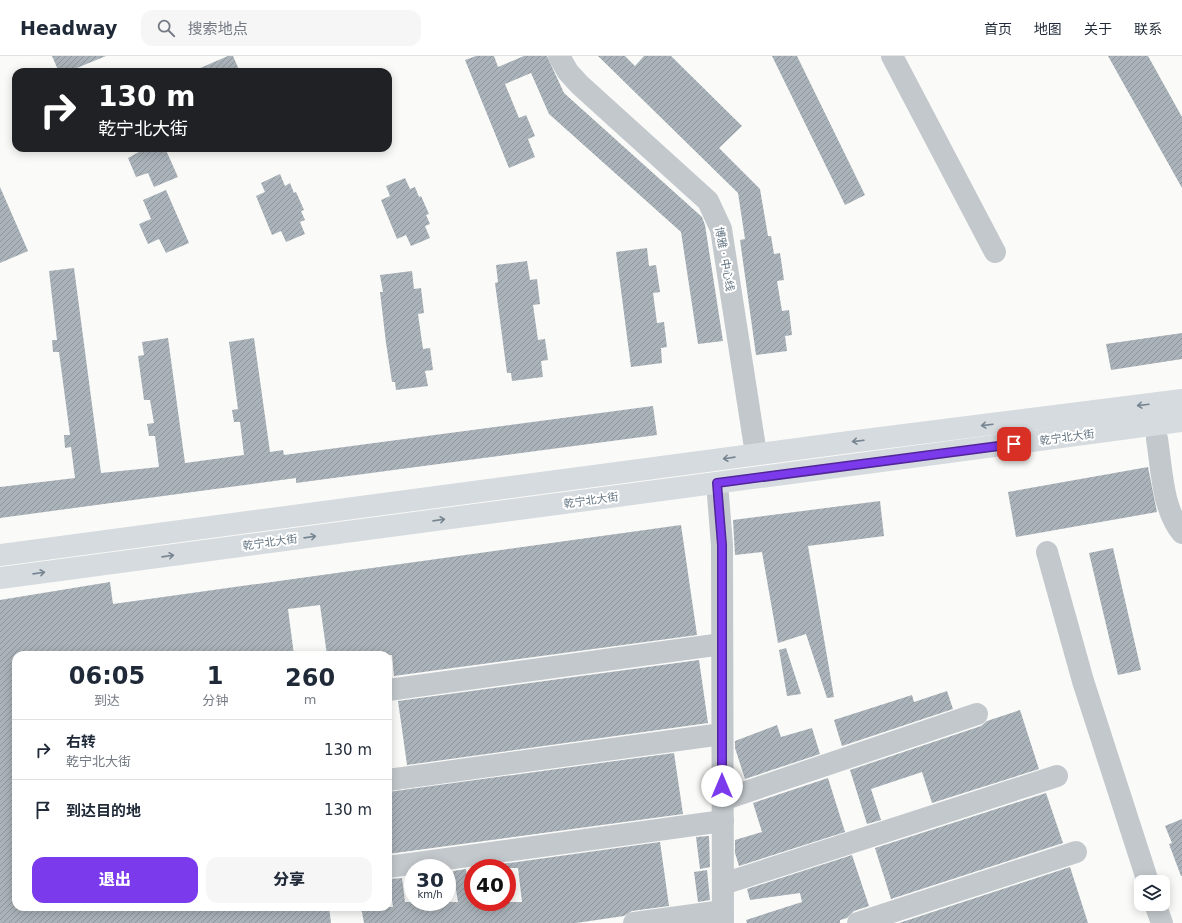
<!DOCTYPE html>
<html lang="zh">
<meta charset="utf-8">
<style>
body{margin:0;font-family:"DejaVu Sans","Noto Sans SC",sans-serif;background:#f6f6f7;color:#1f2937;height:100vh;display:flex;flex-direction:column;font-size:15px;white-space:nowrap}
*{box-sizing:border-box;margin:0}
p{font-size:13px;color:#747a83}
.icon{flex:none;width:22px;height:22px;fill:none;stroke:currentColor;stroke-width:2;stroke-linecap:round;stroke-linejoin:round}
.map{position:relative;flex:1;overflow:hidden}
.side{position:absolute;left:12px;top:595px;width:380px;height:260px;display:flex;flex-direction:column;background:#fff;border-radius:12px;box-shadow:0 2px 10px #0003}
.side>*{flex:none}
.hud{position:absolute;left:12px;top:12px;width:380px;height:84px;border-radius:12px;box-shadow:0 2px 10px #0003;background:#202124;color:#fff;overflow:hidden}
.fabs{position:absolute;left:1134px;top:819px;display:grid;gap:8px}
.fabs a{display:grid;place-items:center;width:36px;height:36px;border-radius:8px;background:#fff;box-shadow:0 2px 10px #0003;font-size:20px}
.speed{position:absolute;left:404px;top:803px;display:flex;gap:8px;font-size:20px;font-weight:700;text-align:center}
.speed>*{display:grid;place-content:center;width:52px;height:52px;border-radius:50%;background:#fff;box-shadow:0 2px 10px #0003;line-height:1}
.speed small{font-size:10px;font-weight:400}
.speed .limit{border:6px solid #d22;background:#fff;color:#111}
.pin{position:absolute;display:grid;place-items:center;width:34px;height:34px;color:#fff;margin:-17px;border-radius:8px;box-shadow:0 2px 6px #0006}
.me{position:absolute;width:44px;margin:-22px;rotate:0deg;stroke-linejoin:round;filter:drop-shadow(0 0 3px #0008)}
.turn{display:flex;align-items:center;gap:14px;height:84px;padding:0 20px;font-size:18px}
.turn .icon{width:52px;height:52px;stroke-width:2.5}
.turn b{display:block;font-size:28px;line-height:34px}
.eta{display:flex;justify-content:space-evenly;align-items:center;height:68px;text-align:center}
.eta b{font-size:24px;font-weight:800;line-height:28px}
.action{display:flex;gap:8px;margin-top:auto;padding:8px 20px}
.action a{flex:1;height:46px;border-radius:12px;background:#7c3aed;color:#fff;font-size:16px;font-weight:800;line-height:46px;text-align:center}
.action a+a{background:#f6f6f7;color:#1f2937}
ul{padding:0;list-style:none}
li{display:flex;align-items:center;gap:12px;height:60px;padding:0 20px;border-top:1px solid #e0e1e3}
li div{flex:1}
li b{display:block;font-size:15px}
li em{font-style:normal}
header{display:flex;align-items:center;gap:24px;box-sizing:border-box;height:56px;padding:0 20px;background:#fff;border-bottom:1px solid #e0e1e3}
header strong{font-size:19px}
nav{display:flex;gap:22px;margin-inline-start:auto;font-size:14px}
.search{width:280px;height:36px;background:#f6f6f7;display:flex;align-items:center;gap:10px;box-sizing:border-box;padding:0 14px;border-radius:12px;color:#747a83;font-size:15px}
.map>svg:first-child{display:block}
.building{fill:url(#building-hatch)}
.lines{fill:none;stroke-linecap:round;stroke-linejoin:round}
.minor{stroke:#c3c8cc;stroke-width:22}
.major{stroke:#d6dbdf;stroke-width:22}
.oneway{stroke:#768591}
.route-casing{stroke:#51269a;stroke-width:10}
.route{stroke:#7c3aed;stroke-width:7}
.labels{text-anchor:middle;stroke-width:4;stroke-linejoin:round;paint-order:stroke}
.street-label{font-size:11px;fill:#657683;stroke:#fff}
</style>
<header>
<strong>Headway</strong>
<div class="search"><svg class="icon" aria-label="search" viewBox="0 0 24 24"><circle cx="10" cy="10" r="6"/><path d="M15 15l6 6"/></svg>搜索地点</div>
<nav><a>首页</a><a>地图</a><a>关于</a><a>联系</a></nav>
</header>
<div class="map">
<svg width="1182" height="867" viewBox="0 0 1182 867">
<defs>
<pattern id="building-hatch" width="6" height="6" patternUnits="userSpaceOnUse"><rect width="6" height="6" fill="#aab3b9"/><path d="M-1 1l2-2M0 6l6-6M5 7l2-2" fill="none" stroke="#8e969c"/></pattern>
</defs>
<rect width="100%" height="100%" fill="#fafaf8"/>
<g class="building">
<path d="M52 0H106L67 16H59Z"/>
<path d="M228 0H233L240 16H191Z"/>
<path d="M476 0H494L498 11 524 0H547L564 37 702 161 705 169 723 285 698 288 681 176 549 58 531 17 505 28 519 62 526 59 535 80 528 83 535 101 509 112 465 4Z"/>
<path d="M598 0H625L635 10 644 0H671L742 70 719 92 760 133 768 180H771L774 198 780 197 784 224 777 225 782 255 789 254 792 279 785 280 787 295 756 299 740 184 745 183 738 137Z"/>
<path d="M772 0H797L865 139 845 149Z"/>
<path d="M1108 0H1148L1182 61V132Z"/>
<path d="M138 92H165L178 121 154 131 148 117 136 121 128 102 139 96Z"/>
<path d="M280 118 285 130 290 127 294 137 296 136 304 154 301 155 305 164 300 166 305 178 286 186 281 175 272 179 256 140 265 136 261 127Z"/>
<path d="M405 122 410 133 415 131 419 141 421 140 429 158 426 159 430 168 425 170 430 182 411 190 406 179 397 183 381 144 390 140 386 130Z"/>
<path d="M0 131 28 195 0 207Z"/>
<path d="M166 134 189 187 166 197 159 183 148 188 139 168 151 163 143 144Z"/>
<path d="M647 192 649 210 656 209 660 236 653 237 657 267 664 266 667 291 661 292 662 307 631 311 616 196Z"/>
<path d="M527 205 530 224 537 223 540 248 533 249 538 284 545 283 548 304 541 305 543 321 512 325 511 317H507L495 227 498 226 496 209Z"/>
<path d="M74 212 101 417 159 411 155 380H149L147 368 154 367 150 344H144L138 300 144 299 142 286 168 282 185 407 244 399 240 366H234L232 354 238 353 229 286 254 282 270 396 283 394 284 399 653 350 657 379 296 427V422L0 462V431L75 422 71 391 65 392 64 379H70L59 296H53L52 284H57L49 215Z"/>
<path d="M412 215 414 233 421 232 424 257 418 258 423 293 430 292 433 314 425 315 428 330 396 334 395 326H392L386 287 380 236H383L380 219Z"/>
<path d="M1182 277V303L1111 314 1106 288Z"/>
<path d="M1148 411 1157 456 1016 481 1008 436Z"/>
<path d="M880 445 884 480 808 490 834 641 827 642 806 578 778 587 762 496 735 499 733 464Z"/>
<path d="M681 469 697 579 394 620 392 599H327L320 549 288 553 294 599H16V851H329L331 867H0V544L110 526 113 548Z"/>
<path d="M1113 492 1141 614 1118 619 1089 497Z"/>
<path d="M786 592 801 638 787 640 779 594Z"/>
<path d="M699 604 708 667 407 709 398 645Z"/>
<path d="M947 635 953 653 842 690 834 664 912 639 914 646Z"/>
<path d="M1020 654 1039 713 932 747 922 716 871 733 881 764 867 768 850 714 981 670 987 665Z"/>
<path d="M777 669 781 681 812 672 820 698 745 723 735 692V685Z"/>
<path d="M674 697 683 758 388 798V736Z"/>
<path d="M828 722 845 776 739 810 735 797V784L762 776 753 747Z"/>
<path d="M1046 737 1063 787 891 843 875 792Z"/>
<path d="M1182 763V820H1181L1169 788 1172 787 1165 770Z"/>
<path d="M709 780 710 811 700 813 696 781Z"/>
<path d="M660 786 669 850 632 855 624 860 576 867H364L361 851H393L389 823 402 822 405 846H458L453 815 466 813 471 846H522L518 812H473Z"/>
<path d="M852 799 869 850 854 855 847 862 840 864V867H747L746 864 802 846 800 837 750 844 747 833Z"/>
<path d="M1070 811 1088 867H899Z"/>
<path d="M707 814 710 844 698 846 694 816Z"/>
</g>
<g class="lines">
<g class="minor">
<path d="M559 0 568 16 580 29 708 145 721 173 756 398"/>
<path d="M892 0 995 196"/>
<path d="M1157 383C1162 414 1162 452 1182 477"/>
<path d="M717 427 722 489 723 867"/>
<path d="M1047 496 1083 625 1148 826"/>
<path d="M388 634 722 588"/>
<path d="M388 724 722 678"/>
<path d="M722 744 977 658"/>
<path d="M388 811 723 765"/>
<path d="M723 828 1057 720"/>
<path d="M1155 848 1162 867"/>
<path d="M634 867 723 855"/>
<path d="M858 867 1076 796"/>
</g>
<g class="major">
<path d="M0 499 857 385 1182 344"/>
<path d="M0 522 1182 365"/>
</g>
</g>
<defs><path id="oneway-shaft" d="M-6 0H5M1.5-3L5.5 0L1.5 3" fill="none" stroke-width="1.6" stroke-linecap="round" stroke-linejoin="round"/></defs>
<g class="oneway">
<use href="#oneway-shaft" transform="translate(1143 349) rotate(173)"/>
<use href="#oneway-shaft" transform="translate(987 369) rotate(173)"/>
<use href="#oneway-shaft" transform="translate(858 385) rotate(173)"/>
<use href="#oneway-shaft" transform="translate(729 402) rotate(172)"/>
<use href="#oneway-shaft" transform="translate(439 464) rotate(-8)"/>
<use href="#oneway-shaft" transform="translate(310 481) rotate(-8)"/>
<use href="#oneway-shaft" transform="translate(168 500) rotate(-8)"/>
<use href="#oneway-shaft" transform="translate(39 517) rotate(-8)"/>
</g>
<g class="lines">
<g class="route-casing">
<path id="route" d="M722 730V489L717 427 1014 388"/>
</g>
<use href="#route" class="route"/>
</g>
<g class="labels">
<g class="street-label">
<text transform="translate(725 203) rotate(80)" y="4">博雅 · 中心线</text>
<text transform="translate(1067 381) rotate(-8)" y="4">乾宁北大街</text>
<text transform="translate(591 444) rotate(-8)" y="4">乾宁北大街</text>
<text transform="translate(270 486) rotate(-8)" y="4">乾宁北大街</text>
</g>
</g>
</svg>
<div class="fabs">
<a><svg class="icon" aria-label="layers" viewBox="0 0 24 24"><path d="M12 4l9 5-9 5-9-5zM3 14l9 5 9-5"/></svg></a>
</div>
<div class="speed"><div>30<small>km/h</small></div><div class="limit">40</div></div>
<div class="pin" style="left:1014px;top:388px;background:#d93025"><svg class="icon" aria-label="arrive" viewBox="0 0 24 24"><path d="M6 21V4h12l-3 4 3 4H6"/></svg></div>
<svg class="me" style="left:722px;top:730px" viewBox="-20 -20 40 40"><circle r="19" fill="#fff"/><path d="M0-13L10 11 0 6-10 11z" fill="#7c3aed"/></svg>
<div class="hud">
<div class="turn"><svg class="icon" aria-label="right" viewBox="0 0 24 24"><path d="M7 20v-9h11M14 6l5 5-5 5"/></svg><div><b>130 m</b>乾宁北大街</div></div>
</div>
<section class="side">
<div class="eta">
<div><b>06:05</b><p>到达</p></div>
<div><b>1</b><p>分钟</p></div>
<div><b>260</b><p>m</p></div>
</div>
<ul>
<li><svg class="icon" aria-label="right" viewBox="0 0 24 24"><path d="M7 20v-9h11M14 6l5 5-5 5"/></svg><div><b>右转</b><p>乾宁北大街</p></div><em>130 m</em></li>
<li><svg class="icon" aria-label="arrive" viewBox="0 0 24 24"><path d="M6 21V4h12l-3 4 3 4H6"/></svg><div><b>到达目的地</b></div><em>130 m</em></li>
</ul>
<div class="action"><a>退出</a><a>分享</a></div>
</section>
</div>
